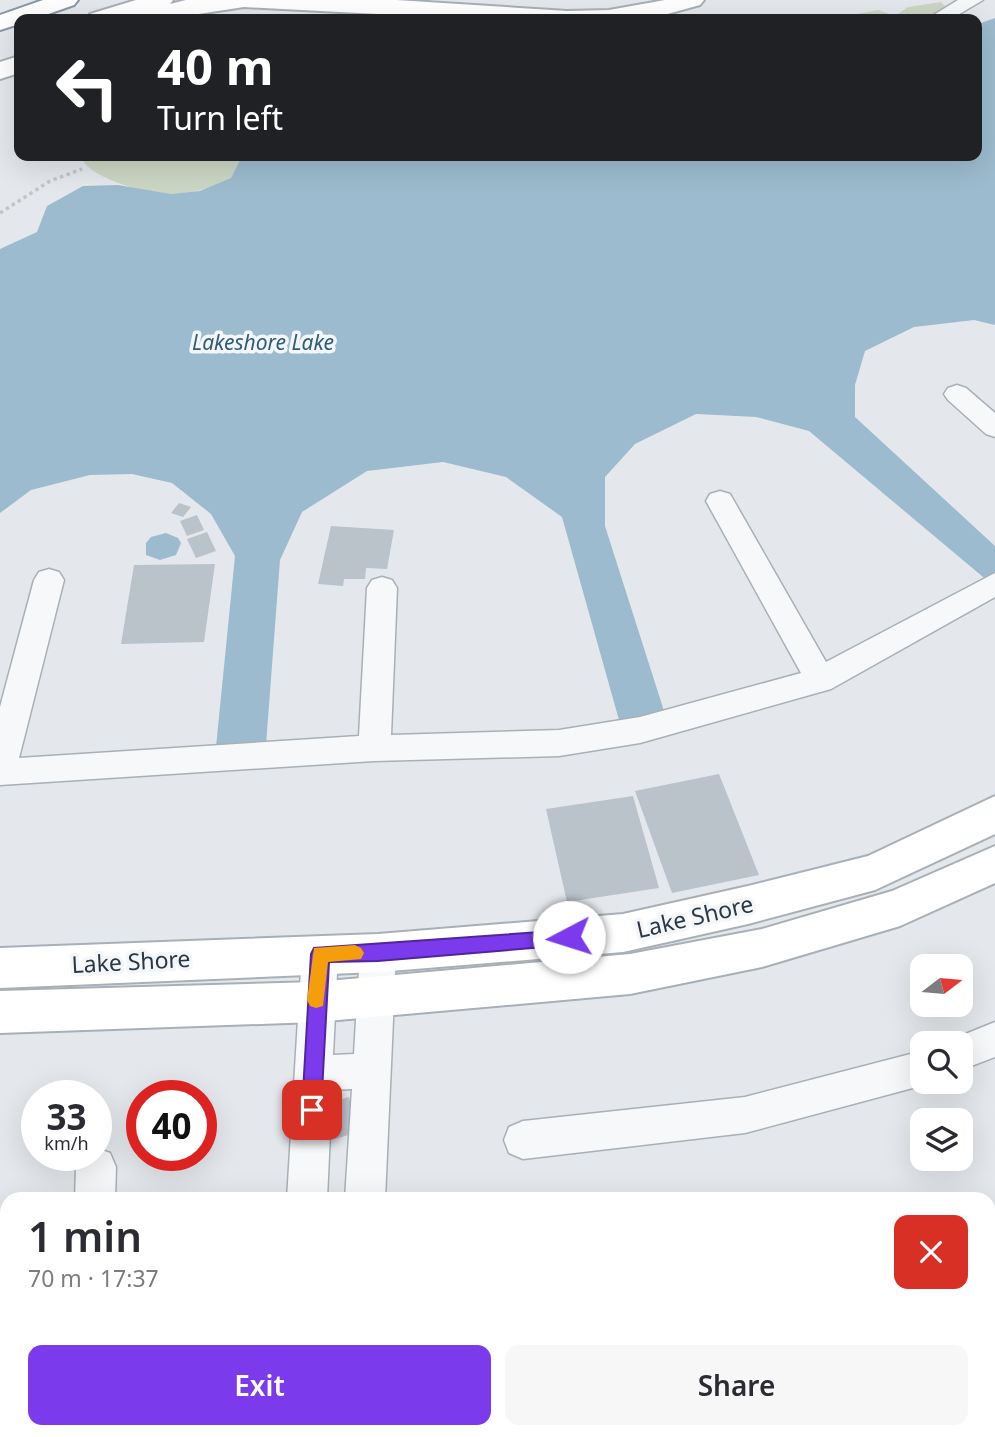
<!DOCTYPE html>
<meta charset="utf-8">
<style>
body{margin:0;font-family:"Noto Sans",sans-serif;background:#f7f7f7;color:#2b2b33;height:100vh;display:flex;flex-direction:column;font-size:26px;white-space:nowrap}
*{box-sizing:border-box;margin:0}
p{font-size:23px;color:#7c7c81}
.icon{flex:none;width:38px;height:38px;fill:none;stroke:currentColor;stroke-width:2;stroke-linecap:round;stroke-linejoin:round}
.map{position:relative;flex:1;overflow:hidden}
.panel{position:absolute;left:0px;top:1192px;width:996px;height:247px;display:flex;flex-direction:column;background:#fff;border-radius:21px 21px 0 0;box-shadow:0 7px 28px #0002}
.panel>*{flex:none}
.hud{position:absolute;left:14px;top:14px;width:968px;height:147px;border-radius:14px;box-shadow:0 7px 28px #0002;background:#202124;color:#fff;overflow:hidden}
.needle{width:46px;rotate:74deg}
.fabs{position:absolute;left:910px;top:954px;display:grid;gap:14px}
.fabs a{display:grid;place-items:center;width:63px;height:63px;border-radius:14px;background:#fff;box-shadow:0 7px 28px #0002;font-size:35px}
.speed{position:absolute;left:21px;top:1080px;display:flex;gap:14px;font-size:35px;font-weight:700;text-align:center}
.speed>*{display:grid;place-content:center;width:91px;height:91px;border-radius:50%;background:#fff;box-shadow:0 7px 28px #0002;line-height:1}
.speed small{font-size:18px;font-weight:400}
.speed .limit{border:10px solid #d22;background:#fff;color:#111}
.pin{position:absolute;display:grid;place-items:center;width:60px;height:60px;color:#fff;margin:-30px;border-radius:14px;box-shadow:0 4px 10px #0006}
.me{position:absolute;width:77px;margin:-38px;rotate:265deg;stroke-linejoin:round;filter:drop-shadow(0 0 5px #0008)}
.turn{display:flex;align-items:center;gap:24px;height:147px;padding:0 28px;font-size:32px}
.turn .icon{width:91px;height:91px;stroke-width:2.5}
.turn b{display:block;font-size:49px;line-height:60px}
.round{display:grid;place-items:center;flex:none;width:74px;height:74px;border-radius:14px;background:#f7f7f7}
.overview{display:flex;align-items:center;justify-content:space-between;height:119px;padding:0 28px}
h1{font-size:42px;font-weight:600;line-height:52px}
.cta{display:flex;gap:14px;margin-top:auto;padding:14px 28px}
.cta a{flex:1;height:80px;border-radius:14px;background:#7c3aed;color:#fff;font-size:28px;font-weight:600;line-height:80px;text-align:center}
.cta a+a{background:#f7f7f7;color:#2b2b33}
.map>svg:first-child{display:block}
.green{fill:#cbd6c4}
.water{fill:#9dbbce}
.building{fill:#bac2ca}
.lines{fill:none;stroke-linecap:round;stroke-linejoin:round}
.street-casing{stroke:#a8b0b7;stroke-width:3}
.secondary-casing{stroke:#a8b0b7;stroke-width:4}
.highway-casing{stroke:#8a97a4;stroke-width:4}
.path{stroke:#c2c6cb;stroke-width:3.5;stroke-dasharray:3.5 3.5;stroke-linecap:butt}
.street{fill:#f7f8fa;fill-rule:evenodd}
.secondary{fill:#fff;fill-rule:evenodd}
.highway{fill:#fff;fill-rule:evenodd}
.route{fill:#7c3aed;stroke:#51269a;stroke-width:2}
.slow{fill:#f59e0b}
.labels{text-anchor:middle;stroke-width:7;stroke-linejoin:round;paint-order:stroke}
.far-water-label{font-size:21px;font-style:italic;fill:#315c7c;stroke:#f4f7f9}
.street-label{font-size:23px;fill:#2a3846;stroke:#f4f7f9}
</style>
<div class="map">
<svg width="995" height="1437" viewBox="0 0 995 1437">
<rect width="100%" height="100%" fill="#e4e8ec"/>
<g class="green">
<path d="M941 2 951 12 944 19H841V17L878 10 895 16 908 7Z"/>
<path d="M242 156 231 178C213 188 194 193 173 194 150 194 90 180 81 157Z"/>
</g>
<g class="water">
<path d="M995 18V325L974 320 914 327 865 351 855 385V417L995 546V580L989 582 809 431 756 417 696 414 635 444 605 477V526L664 711 619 720 562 517 506 477 443 462 367 471 302 512 280 560 266 745 216 747 235 556 211 514 172 483 132 474 90 475 31 490 0 513V249L37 232 47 206 83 186 118 185 171 194 200 191 231 178 242 156H976L977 48 980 45 981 23Z"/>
<path d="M166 533 178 538 181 543 176 555 160 560 146 555V543L151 537Z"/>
</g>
<g class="building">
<path d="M179 503 191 507 183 517 171 513Z"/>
<path d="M197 515 204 530 187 536 180 521Z"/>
<path d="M331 526 394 530 387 569 366 568 365 579H344L343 586 318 584Z"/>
<path d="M207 532 216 551 196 558 187 539Z"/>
<path d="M215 564 204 642 121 644 134 565Z"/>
<path d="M719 774 759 875 672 893 635 791Z"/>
<path d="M633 796 659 888 567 902 546 809Z"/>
<path d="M349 1097 358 1132 335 1139 326 1104Z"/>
</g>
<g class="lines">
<g class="street-casing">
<g id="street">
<path d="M958 0H983L951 19H927Z"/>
<path d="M957 385 966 388 995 413V437L986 434 948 400 944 394 948 388Z"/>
<path d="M720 491 730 494 826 662 995 573V597L831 689 640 743 559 756 374 761 0 785V707L34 580 39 572 49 569 59 572 64 580 19 758 359 736 367 588 372 580 382 577 392 580 397 588 391 735 559 730 640 717 801 673 706 501 710 494Z"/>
<path d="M378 937 391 942 396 953 385 1199H345L352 1089 332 1090 327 1199H287L302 954 307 943 320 938 333 943 338 954 333 1055 354 1054 360 953 365 942Z"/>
<path d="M995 1022V1057L961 1070V1043H947L948 1041Z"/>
<path d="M922 1051V1082H935L745 1133 523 1159 509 1153 504 1140 509 1127 523 1121 745 1097Z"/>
<path d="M96 1148 110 1153 116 1167 115 1199H75L76 1167 81 1155H96Z"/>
<path d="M71 1432H115L116 1437H72Z"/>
<path d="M310 1432H354L355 1437H311Z"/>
</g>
</g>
<g class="secondary-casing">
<g id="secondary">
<path d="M136 0H173L170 4 186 0H396L567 11 609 10 665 0H704L700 5 649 19H473L244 7 166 19H87L90 14Z"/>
<path d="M19 56V73L0 79V62Z"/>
<path d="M995 796V834L875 890 748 924 623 952 378 972 0 988V948L378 934 623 914 748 886 868 856Z"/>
<path d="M995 846V883L900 926 762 967 630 994 316 1022 0 1033V991L316 982 630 954 762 929 892 891Z"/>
</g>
</g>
<g class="highway-casing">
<path id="highway" d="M43 0H78L74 5 34 19H19V24L0 30V15Z"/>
</g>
<path class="path" d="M0 213 50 181 82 169"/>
<use href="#street" class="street"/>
<use href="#secondary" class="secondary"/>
<use href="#highway" class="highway"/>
</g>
<path class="route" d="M569 930 575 932 577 937 575 943 569 945 378 961 329 962 321 1110 318 1117 312 1120 305 1117 302 1110 311 954 314 948Z"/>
<path class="slow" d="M355 945 361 948 364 953 361 959 328 962 323 1006 316 1008 310 1006 307 1000 314 948Z"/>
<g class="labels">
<g class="far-water-label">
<text x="263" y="350">Lakeshore Lake</text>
</g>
<g class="street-label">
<text transform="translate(695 917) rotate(-13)" y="8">Lake Shore</text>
<text transform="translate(131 962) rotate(-3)" y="8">Lake Shore</text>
</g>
</g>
</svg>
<div class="fabs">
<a><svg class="needle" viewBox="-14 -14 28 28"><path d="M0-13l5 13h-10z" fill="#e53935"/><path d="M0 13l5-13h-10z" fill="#7c7c81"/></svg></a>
<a><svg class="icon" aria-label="search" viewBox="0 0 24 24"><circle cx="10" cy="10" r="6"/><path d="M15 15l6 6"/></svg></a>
<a><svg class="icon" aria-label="layers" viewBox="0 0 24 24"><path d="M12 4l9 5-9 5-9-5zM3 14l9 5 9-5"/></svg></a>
</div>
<div class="speed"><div>33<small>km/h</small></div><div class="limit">40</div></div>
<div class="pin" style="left:312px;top:1110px;background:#d93025"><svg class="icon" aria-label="arrive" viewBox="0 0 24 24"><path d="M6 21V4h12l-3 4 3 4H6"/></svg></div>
<svg class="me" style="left:569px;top:937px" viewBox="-20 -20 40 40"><circle r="19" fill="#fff"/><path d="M0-13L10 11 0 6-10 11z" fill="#7c3aed"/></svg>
<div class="hud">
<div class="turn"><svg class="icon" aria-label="left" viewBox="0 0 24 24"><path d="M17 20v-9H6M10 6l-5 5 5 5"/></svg><div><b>40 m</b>Turn left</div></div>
</div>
<section class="panel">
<div class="overview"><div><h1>1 min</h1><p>70 m · 17:37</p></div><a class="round" style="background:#d93025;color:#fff"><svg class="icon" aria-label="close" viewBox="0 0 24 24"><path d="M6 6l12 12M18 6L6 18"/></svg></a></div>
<div class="cta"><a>Exit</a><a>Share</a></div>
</section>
</div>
